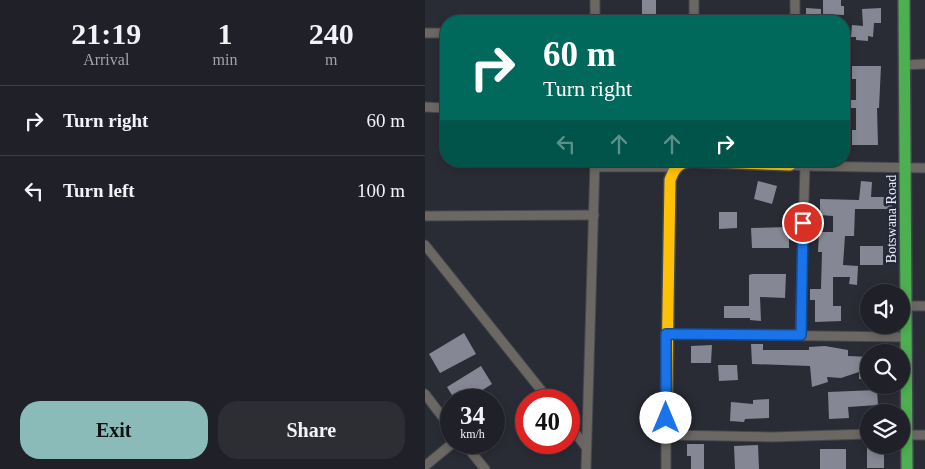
<!DOCTYPE html>
<style>
body{margin:0;font-family:"Times New Roman",serif;background:#2d2e34;color:#f1f3f6;height:100vh;display:flex;flex-direction:column;font-size:19px;white-space:nowrap}
*{box-sizing:border-box;margin:0}
p{font-size:16px;color:#a2a3a8}
.icon{flex:none;width:28px;height:28px;fill:none;stroke:currentColor;stroke-width:2;stroke-linecap:round;stroke-linejoin:round}
.map{position:relative;flex:1;overflow:hidden}
.panel{display:flex;flex-direction:column;background:#202128;width:425px}
.panel>*{flex:none}
.hud{position:absolute;left:15px;top:15px;width:410px;height:152px;border-radius:20px;box-shadow:0 2px 8px #0003,0 0 0 1px #3d3e45;background:#00695c;color:#fff;overflow:hidden}
.fabs{position:absolute;left:435px;top:284px;display:grid;gap:10px}
.fabs a{display:grid;place-items:center;width:50px;height:50px;border-radius:50%;background:#202128;box-shadow:0 2px 8px #0003,0 0 0 1px #3d3e45;font-size:25px}
.speed{position:absolute;left:15px;top:389px;display:flex;gap:10px;font-size:25px;font-weight:700;text-align:center}
.speed>*{display:grid;place-content:center;width:65px;height:65px;border-radius:50%;background:#202128;box-shadow:0 2px 8px #0003,0 0 0 1px #3d3e45;line-height:1}
.speed small{font-size:12px;font-weight:400}
.speed .limit{border:8px solid #d22;background:#fff;color:#111}
.pin{position:absolute;display:grid;place-items:center;width:42px;height:42px;color:#fff;margin:-21px;border:2px solid #fff;border-radius:50%;box-shadow:0 1px 5px #0007}
.me{position:absolute;width:55px;margin:-28px;rotate:0deg;stroke-linejoin:round;filter:drop-shadow(0 0 4px #0008)}
.turn{display:flex;align-items:center;gap:18px;height:105px;padding:0 20px;font-size:22px}
.turn .icon{width:65px;height:65px;stroke-width:2.5}
.turn b{display:block;font-size:35px;line-height:42px}
.lanes{display:flex;align-items:center;height:48px;padding:0 20px;background:#0003;justify-content:center;gap:25px;direction:ltr}
.lanes .off{opacity:.35}
.eta{display:flex;justify-content:space-evenly;align-items:center;height:85px;text-align:center}
.eta b{font-size:30px;font-weight:800;line-height:35px}
.action{display:flex;gap:10px;margin-top:auto;padding:10px 20px}
.action a{flex:1;height:58px;border-radius:20px;background:#8bbbb9;color:#111;font-size:20px;font-weight:800;line-height:58px;text-align:center}
.action a+a{background:#2d2e34;color:#f1f3f6}
ul{padding:0;list-style:none}
li{display:flex;align-items:center;gap:15px;height:70px;padding:0 20px;border-top:1px solid #3d3e45}
li div{flex:1}
li b{display:block;font-size:19px}
li em{font-style:normal}
main{display:flex;flex:1;min-height:0}
.map>svg:first-child{display:block}
.building{fill:#858794}
.lines{fill:none;stroke-linecap:round;stroke-linejoin:round}
.street-casing{stroke:#45474f;stroke-width:11}
.fast-casing{stroke:#45474f;stroke-width:14}
.slow-casing{stroke:#45474f;stroke-width:14}
.street{stroke:#6b6763;stroke-width:9}
.fast{stroke:#4caf50;stroke-width:11}
.slow{stroke:#ffc107;stroke-width:11}
.route-casing{stroke:#114b97;stroke-width:12}
.route{stroke:#1a73e8;stroke-width:9}
.labels{text-anchor:middle;stroke-width:5;stroke-linejoin:round;paint-order:stroke}
.street-label{font-size:14px;fill:#e7eaf5;stroke:#252839}
</style>
<main>
<section class="panel">
<div class="eta">
<div><b>21:19</b><p>Arrival</p></div>
<div><b>1</b><p>min</p></div>
<div><b>240</b><p>m</p></div>
</div>
<ul>
<li><svg class="icon" aria-label="right" viewBox="0 0 24 24"><path d="M7 20v-9h11M14 6l5 5-5 5"/></svg><div><b>Turn right</b></div><em>60 m</em></li>
<li><svg class="icon" aria-label="left" viewBox="0 0 24 24"><path d="M17 20v-9H6M10 6l-5 5 5 5"/></svg><div><b>Turn left</b></div><em>100 m</em></li>
</ul>
<div class="action"><a>Exit</a><a>Share</a></div>
</section>
<div class="map">
<svg width="500" height="469" viewBox="0 0 500 469">
<rect width="100%" height="100%" fill="#2a2c35"/>
<g class="building">
<rect x="217" y="0" width="14" height="21"/>
<path d="M398 0H416V6H419V15L398 14Z"/>
<path d="M381 8 396 9V21H381Z"/>
<path d="M456 8V23H449L448 37 443 36V41L431 40V37H426L427 25 438 26 437 9Z"/>
<path d="M427 66H456L454 108H452L453 145H427V130H431V108H424V100H431V79H427Z"/>
<path d="M333 181 352 186 347 204 329 199Z"/>
<path d="M436 181 447 182 446 197H467V209H430L429 236H420L418 265 433 266 432 285 424 284 425 277H408V306H416V321L390 322V300H385V289H396L397 252H393L394 232H408V216L395 215V199L434 200Z"/>
<path d="M294 212H312V228L294 229Z"/>
<path d="M364 227V248H327L326 228Z"/>
<rect x="435" y="246" width="23" height="19"/>
<path d="M327 274H361L360 298 335 297 336 321 325 320V318H299V306H324V275Z"/>
<path d="M39 333 51 354 15 373 4 354Z"/>
<path d="M326 344H338V350H384V347L400 346 423 350V356L444 357V380L434 379V372L416 378 402 377 403 382 387 387 385 366 327 364Z"/>
<path d="M287 345 286 363H266V346Z"/>
<path d="M293 365H312L313 380 294 381Z"/>
<path d="M56 366 67 384 42 400H30L22 387Z"/>
<path d="M452 390 453 405 423 407 424 418 404 419 403 392Z"/>
<path d="M344 399V418L320 419 319 422 305 421 306 402 328 404V400Z"/>
<path d="M262 444H279V469H266V456H262Z"/>
<path d="M333 445 334 469H310L309 446Z"/>
<rect x="442" y="446" width="17" height="22"/>
<rect x="395" y="449" width="26" height="20"/>
</g>
<g class="lines">
<g class="street-casing">
<g id="street">
<path d="M170 21V0"/>
<path d="M269 21V0"/>
<path d="M370 21V0"/>
<path d="M0 33H21"/>
<path d="M479 65 500 64"/>
<path d="M0 107 21 108"/>
<path d="M365 161V165L380 166 500 168"/>
<path d="M170 167H249"/>
<path d="M0 216 169 215"/>
<path d="M0 245 124 400"/>
<path d="M481 306H500"/>
<path d="M241 334 480 337"/>
<path d="M375 335 380 166"/>
<path d="M0 394 26 428"/>
<path d="M144 425 161 447"/>
<path d="M476 435H500"/>
<path d="M38 442 60 469"/>
<path d="M0 466 29 442"/>
<path d="M161 469 170 161"/>
<path d="M241 469V435L347 437 444 434"/>
</g>
</g>
<g class="fast-casing">
<path id="fast" d="M479 0 482 469"/>
</g>
<g class="slow-casing">
<path id="slow" d="M241 435 245 180C249 169 253 163 265 161L365 165"/>
</g>
<use href="#street" class="street"/>
<use href="#fast" class="fast"/>
<use href="#slow" class="slow"/>
</g>
<g class="lines">
<g class="route-casing">
<path id="route" d="M241 418V334L376 335 378 223"/>
</g>
<use href="#route" class="route"/>
</g>
<g class="labels">
<g class="street-label">
<text transform="translate(466 219) rotate(-90)" y="5">Botswana Road</text>
</g>
</g>
</svg>
<div class="fabs">
<a><svg class="icon" aria-label="sound" viewBox="0 0 24 24"><path d="M4 9h4l5-4v14l-5-4H4zM17 9q2 3 0 6"/></svg></a>
<a><svg class="icon" aria-label="search" viewBox="0 0 24 24"><circle cx="10" cy="10" r="6"/><path d="M15 15l6 6"/></svg></a>
<a><svg class="icon" aria-label="layers" viewBox="0 0 24 24"><path d="M12 4l9 5-9 5-9-5zM3 14l9 5 9-5"/></svg></a>
</div>
<div class="speed"><div>34<small>km/h</small></div><div class="limit">40</div></div>
<div class="pin" style="left:378px;top:223px;background:#d93025"><svg class="icon" aria-label="arrive" viewBox="0 0 24 24"><path d="M6 21V4h12l-3 4 3 4H6"/></svg></div>
<svg class="me" style="left:241px;top:418px" viewBox="-20 -20 40 40"><circle r="19" fill="#fff"/><path d="M0-13L10 11 0 6-10 11z" fill="#1a73e8"/></svg>
<div class="hud">
<div class="turn"><svg class="icon" aria-label="right" viewBox="0 0 24 24"><path d="M7 20v-9h11M14 6l5 5-5 5"/></svg><div><b>60 m</b>Turn right</div></div>
<div class="lanes"><svg class="icon off" aria-label="left" viewBox="0 0 24 24"><path d="M17 20v-9H6M10 6l-5 5 5 5"/></svg><svg class="icon off" aria-label="ahead" viewBox="0 0 24 24"><path d="M12 20V5M6 11l6-6 6 6"/></svg><svg class="icon off" aria-label="ahead" viewBox="0 0 24 24"><path d="M12 20V5M6 11l6-6 6 6"/></svg><svg class="icon" aria-label="right" viewBox="0 0 24 24"><path d="M7 20v-9h11M14 6l5 5-5 5"/></svg></div>
</div>
</div>
</main>
